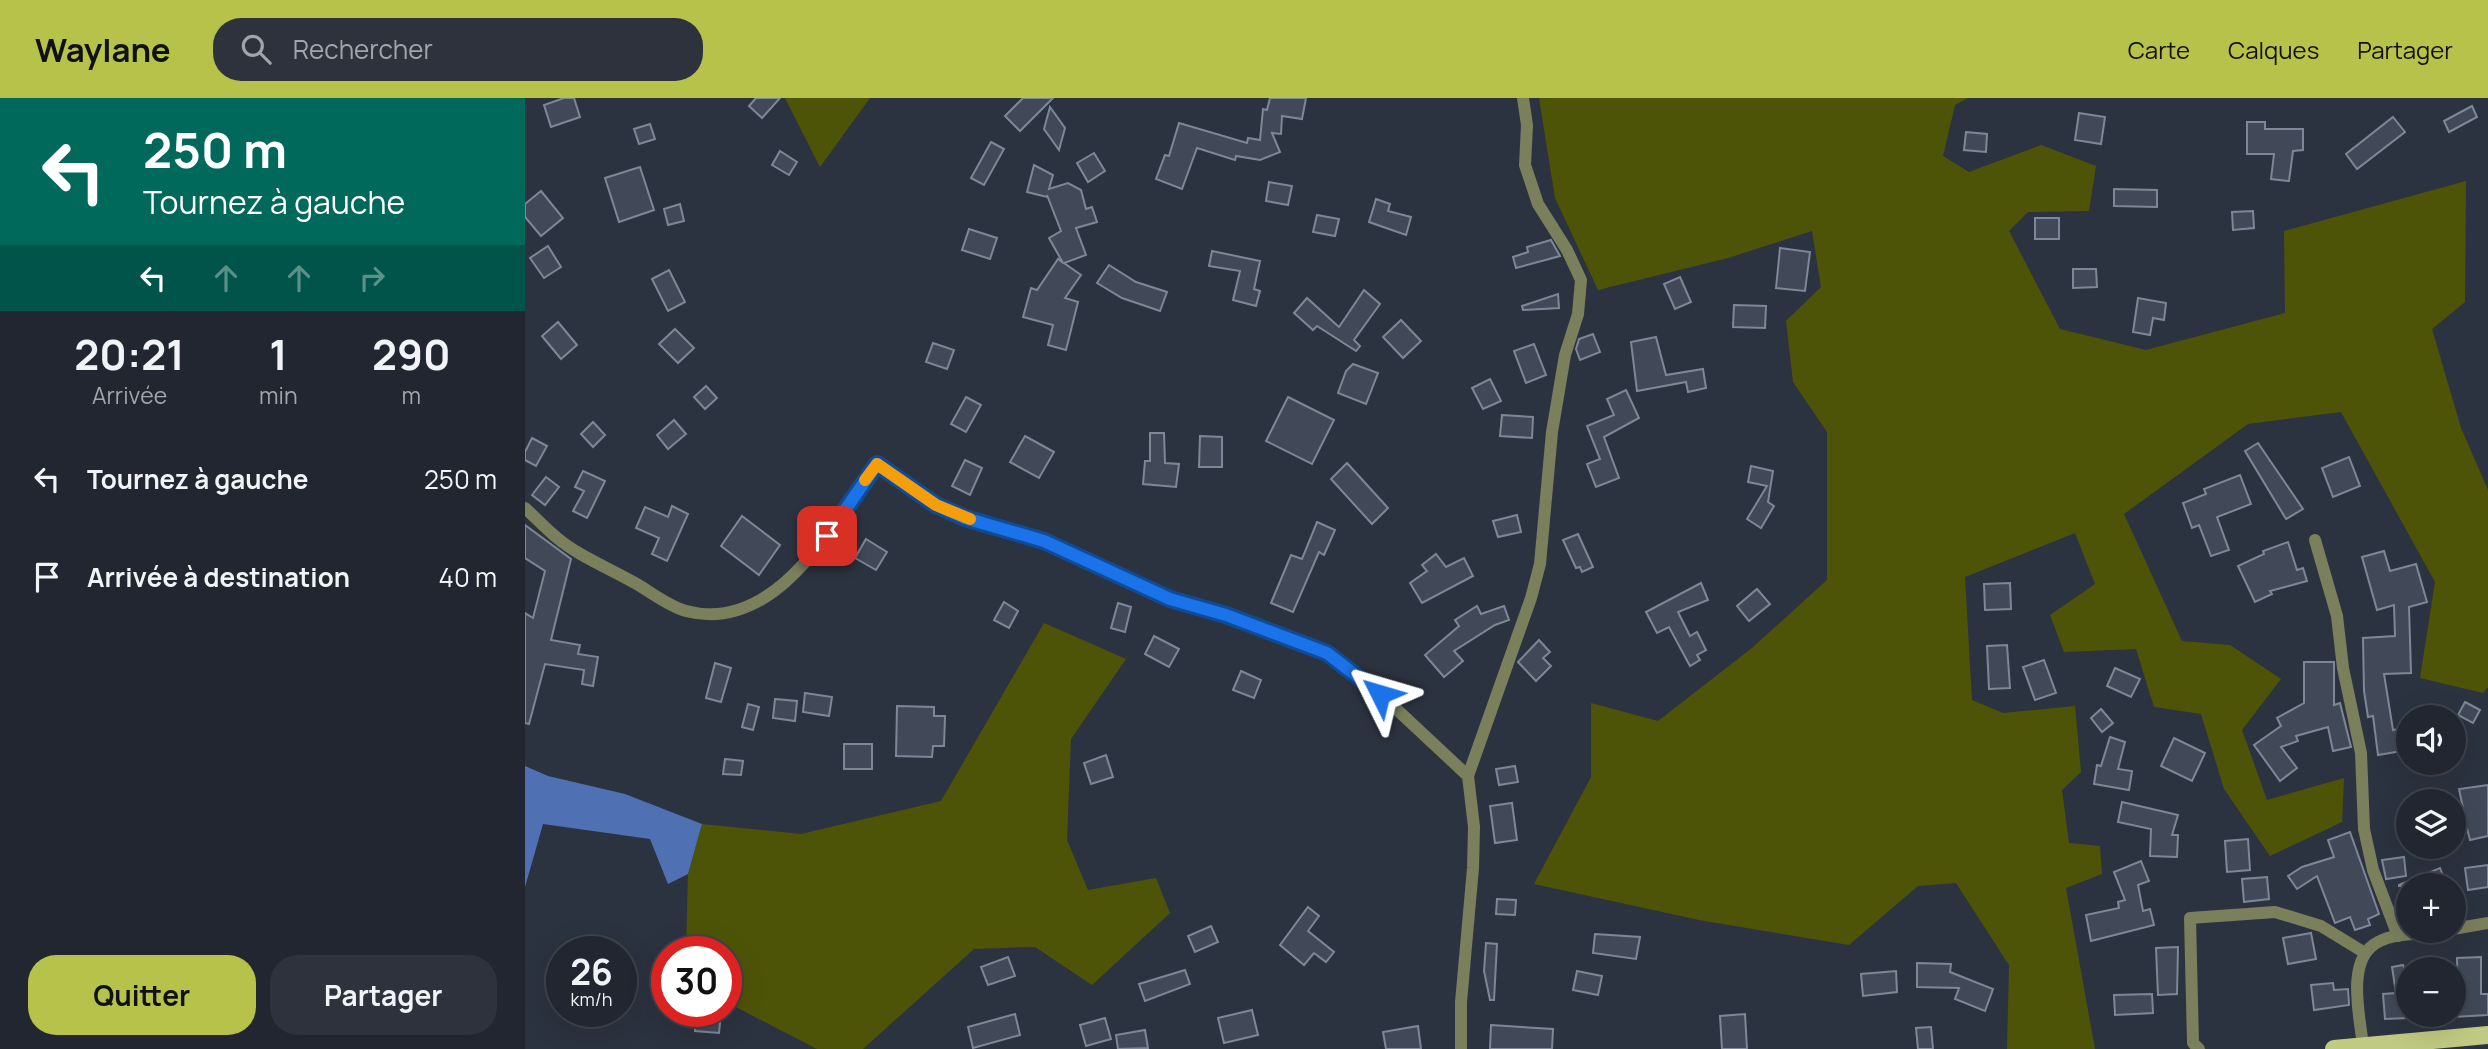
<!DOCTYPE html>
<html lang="fr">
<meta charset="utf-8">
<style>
body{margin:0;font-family:Manrope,sans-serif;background:#2d323c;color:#f1f3f6;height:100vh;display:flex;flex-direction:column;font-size:26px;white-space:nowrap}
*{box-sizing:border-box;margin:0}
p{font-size:23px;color:#a2a5ab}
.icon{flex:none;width:38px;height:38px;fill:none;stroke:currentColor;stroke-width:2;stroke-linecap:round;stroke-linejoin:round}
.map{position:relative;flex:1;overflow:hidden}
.sheet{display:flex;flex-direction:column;background:#212630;width:525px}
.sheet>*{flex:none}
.top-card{background:#00695c;color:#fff;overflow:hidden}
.controls{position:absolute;left:1871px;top:607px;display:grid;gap:14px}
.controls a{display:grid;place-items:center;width:70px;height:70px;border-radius:50%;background:#212630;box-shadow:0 7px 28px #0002,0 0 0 2px #3e434c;font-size:35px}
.speed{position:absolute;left:21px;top:838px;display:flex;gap:14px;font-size:35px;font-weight:700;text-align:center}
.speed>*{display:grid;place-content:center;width:91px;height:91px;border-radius:50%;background:#212630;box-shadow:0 7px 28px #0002,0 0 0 2px #3e434c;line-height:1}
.speed small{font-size:18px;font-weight:400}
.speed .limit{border:10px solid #d22;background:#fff;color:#111}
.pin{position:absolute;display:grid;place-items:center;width:60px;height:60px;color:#fff;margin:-30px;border-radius:14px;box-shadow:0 4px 10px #0006}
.me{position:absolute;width:77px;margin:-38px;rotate:310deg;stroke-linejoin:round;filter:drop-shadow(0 0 5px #0008)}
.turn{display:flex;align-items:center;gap:24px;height:147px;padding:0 28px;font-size:32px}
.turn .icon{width:91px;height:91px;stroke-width:2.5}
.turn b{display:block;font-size:49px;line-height:60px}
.lanes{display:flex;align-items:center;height:66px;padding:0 28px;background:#0003;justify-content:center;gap:35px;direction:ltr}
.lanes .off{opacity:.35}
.eta{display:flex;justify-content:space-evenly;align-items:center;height:119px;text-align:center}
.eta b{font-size:42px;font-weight:700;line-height:49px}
.action{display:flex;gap:14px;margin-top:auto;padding:14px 28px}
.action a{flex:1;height:80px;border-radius:28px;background:#b6c249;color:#111;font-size:28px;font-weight:700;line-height:80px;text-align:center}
.action a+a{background:#2d323c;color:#f1f3f6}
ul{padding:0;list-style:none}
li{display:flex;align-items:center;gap:21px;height:98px;padding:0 28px}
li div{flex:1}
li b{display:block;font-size:26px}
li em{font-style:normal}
header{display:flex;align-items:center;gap:42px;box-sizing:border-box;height:98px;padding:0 35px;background:#b6c249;color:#111}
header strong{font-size:33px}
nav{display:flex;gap:38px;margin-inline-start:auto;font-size:24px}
.search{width:490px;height:63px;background:#2d323c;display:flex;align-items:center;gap:18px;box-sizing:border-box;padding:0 24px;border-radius:28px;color:#a2a5ab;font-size:26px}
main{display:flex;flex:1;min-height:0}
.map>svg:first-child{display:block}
.green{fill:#4e5407}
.water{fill:#4f71b4}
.building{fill:#414857;stroke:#7e8797;stroke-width:2}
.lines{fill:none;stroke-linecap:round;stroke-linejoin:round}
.minor{stroke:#7a7f5c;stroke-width:12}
.primary{stroke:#c1ca82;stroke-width:18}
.route-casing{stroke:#114b97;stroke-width:18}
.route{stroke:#1a73e8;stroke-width:12}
.slow{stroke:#f59e0b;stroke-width:12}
</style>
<header>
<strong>Waylane</strong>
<div class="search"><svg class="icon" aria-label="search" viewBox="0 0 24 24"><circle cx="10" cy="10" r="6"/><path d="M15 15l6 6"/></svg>Rechercher</div>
<nav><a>Carte</a><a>Calques</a><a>Partager</a></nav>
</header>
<main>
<section class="sheet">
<div class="top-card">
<div class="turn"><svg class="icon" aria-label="left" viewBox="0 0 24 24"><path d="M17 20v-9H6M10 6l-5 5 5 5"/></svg><div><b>250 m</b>Tournez à gauche</div></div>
<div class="lanes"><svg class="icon" aria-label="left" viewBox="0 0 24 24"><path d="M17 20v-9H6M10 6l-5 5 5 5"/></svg><svg class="icon off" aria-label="ahead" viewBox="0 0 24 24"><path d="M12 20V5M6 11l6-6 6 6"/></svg><svg class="icon off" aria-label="ahead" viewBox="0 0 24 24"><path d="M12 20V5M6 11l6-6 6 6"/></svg><svg class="icon off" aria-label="right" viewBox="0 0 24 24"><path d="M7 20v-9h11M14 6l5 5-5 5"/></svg></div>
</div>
<div class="eta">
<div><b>20:21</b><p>Arrivée</p></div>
<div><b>1</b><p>min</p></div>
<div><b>290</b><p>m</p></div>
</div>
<ul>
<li><svg class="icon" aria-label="left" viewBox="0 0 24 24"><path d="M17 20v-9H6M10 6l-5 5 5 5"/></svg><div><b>Tournez à gauche</b></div><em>250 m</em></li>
<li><svg class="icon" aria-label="arrive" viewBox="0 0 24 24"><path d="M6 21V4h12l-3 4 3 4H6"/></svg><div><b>Arrivée à destination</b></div><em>40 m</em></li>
</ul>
<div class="action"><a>Quitter</a><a>Partager</a></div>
</section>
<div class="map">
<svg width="1963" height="951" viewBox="0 0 1963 951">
<rect width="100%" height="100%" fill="#2c3340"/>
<g class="green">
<path d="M260 0H345L295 69Z"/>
<path d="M1014 0H1443L1430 7 1418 58 1444 74 1516 47 1571 68 1564 113 1503 114 1484 133 1535 231 1621 252 1760 215 1759 133 1941 83 1940 204 1907 231 1936 330 1963 392V589L1958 595 1895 580 1910 484 1816 314 1723 326 1599 416 1657 543 1705 547 1756 581 1717 632 1742 702 1819 680 1817 724 1745 758 1699 691 1676 616 1629 609 1611 551 1539 554 1525 517 1570 486 1550 435 1440 479 1447 602 1478 615 1550 608 1556 674 1537 692 1544 745 1575 748 1577 776 1541 790 1570 951H1482L1484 867 1431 785 1393 788 1324 847 1174 822 1009 786 1066 679V605L1133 623 1227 550 1302 482V334L1268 284 1261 223 1296 189 1287 133 1203 160 1073 192 1030 100Z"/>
<path d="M519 525 601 561 546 641 542 742 563 792 631 780 645 815 567 887 510 849 449 851 338 951H292L201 904V854H161L163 776 177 726 276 736 416 703Z"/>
</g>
<path class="water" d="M0 668 23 678 100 696 177 726 163 776 143 786 125 741 18 726 0 789Z"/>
<g class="building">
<path d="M39 0H49L55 19 26 29 19 7Z"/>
<path d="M231 0H255L237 20 224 8Z"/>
<path d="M498 0H528L495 33 480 18Z"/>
<path d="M745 0H781L777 21 757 18 756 36 747 35 755 54 735 62 711 58 710 62 672 50 657 91 631 81 640 57 644 58 654 25 722 45 723 40 735 42 738 11 742 12Z"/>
<path d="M1947 8 1952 19 1924 34 1919 23Z"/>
<path d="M525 9 540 30 534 52 519 31Z"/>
<path d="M1554 15 1580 19 1576 46 1550 42Z"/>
<path d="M1868 19 1880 34 1832 71 1821 56Z"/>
<path d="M1722 24H1740V31H1778V52L1768 53 1764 83 1746 81 1749 56H1722Z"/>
<path d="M125 26 130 41 114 46 109 31Z"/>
<path d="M1441 34 1462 36 1461 54 1439 52Z"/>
<path d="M466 44 479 51 459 87 446 80Z"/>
<path d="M255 53 272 64 264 77 247 67Z"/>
<path d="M569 55 580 73 563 84 552 65Z"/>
<path d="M509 67 528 77 524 91 543 85 556 92 561 111 567 109 572 124 551 130 561 157 539 165 556 177 540 200 553 204 541 252 523 247 528 227 498 219 506 190 512 192 533 161 538 165 524 140 536 133 522 97V99L502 94Z"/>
<path d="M115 69 129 112 94 124 80 80Z"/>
<path d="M744 84 767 88 763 107 741 103Z"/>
<path d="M1589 91 1632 92V109L1589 108Z"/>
<path d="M16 93 38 120 16 138 0 119V106Z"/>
<path d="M851 101 865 106 863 113 886 119 881 137 844 124Z"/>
<path d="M155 106 159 123 143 127 139 111Z"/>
<path d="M1728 113 1729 130 1708 132 1707 114Z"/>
<path d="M792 117 814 121 810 138 788 134Z"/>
<rect x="1510" y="120" width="24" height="21"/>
<path d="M444 131 472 140 465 161 437 152Z"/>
<path d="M1026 142 1035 158 991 170 988 159 1003 154 1002 149Z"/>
<path d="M23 148 36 169 19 180 5 160Z"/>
<path d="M1255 150 1285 154 1280 193 1251 190Z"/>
<path d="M687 153 735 163 729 191 735 193 731 208 708 202 715 173 684 168Z"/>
<path d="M584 167 611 184 642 194 635 213 597 200 572 185Z"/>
<path d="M1548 171H1571L1572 189 1548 190Z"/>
<path d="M144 172 160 204 143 213 127 181Z"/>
<path d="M1155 179 1166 204 1150 211 1139 186Z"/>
<path d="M839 192 855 206 829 242 835 248 831 253 792 228 788 232 769 215 782 200 814 229Z"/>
<path d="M1033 196 1034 210 998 212 997 208Z"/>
<path d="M1613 200 1641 205 1639 222 1628 220 1625 237 1608 234Z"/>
<path d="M1209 207 1241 208 1240 230 1208 229Z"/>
<path d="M876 222 896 243 878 260 858 239Z"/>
<path d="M33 224 52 247 36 261 17 238Z"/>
<path d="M150 231 169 250 153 265 134 246Z"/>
<path d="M1068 236 1075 254 1055 262 1051 251 1054 241Z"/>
<path d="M1131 239 1141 277 1178 271 1181 290 1163 294 1161 284 1112 293 1106 244Z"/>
<path d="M408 245 429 252 422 271 401 264Z"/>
<path d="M1009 246 1021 277 1001 285 989 253Z"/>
<path d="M828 266 853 275 841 306 813 295 821 273Z"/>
<path d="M965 281 976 303 958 311 947 290Z"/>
<path d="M181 288 192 300 180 311 169 299Z"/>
<path d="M1101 292 1114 320 1079 339 1094 380 1071 389 1062 366 1075 361 1062 328 1089 317 1082 301Z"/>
<path d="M441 299 456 307 441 334 426 326Z"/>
<path d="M763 299 809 322 787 366 741 343Z"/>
<path d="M977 317 1008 319 1007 340 975 338Z"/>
<path d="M149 322 161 336 143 351 132 337Z"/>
<path d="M68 324 80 337 68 349 56 336Z"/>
<path d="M625 335H639L640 365 654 366 651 389 618 386 620 363H625Z"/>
<path d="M500 338 529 354 514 380 485 364Z"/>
<path d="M675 338 697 339V369H674Z"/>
<path d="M7 340 22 348 11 368 0 362V354Z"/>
<path d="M1733 345 1778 411 1761 421 1720 353Z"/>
<path d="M1824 359 1835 388 1808 399 1797 370Z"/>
<path d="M440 362 457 370 445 397 427 388Z"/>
<path d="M822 365 863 410 847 426 806 381Z"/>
<path d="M1226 368 1248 373 1243 404 1249 408 1236 430 1222 421 1242 388 1223 384Z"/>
<path d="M58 373 80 383 62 420 48 413 59 393 50 389Z"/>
<path d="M1715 377 1726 406 1692 419 1704 452 1686 458 1674 427 1667 430 1658 405 1681 396 1679 391Z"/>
<path d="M21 379 34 389 20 407 7 397Z"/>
<path d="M147 408 163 416 142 463 127 456 134 440 111 430 120 409 143 419Z"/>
<path d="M992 417 996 434 973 439 968 423Z"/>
<path d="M217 418 255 447 234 477 196 448Z"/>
<path d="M792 424 810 432 799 457 794 454 768 514 746 505 766 457 777 461Z"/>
<path d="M0 427 46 461 26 542 55 547 53 556 73 559 68 588 57 586 59 572 20 566 4 626 0 625V515L8 520 20 473 0 460Z"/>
<path d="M1053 436 1068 469 1057 474 1055 469 1051 470 1038 442Z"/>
<path d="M341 441 362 454 351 472 330 460Z"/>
<path d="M1763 444 1772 472 1778 470 1782 483 1745 493 1747 496 1730 504 1713 468 1739 456 1738 453Z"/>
<path d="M1859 453 1865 473 1891 466 1902 504 1884 509 1886 575 1859 576 1868 632 1874 631 1877 653 1853 657 1848 618 1843 619 1839 593 1838 540 1870 538 1869 507 1852 512 1837 459Z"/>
<path d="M911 456 921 469 939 460 948 478 897 505 885 485 902 473 897 467Z"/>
<path d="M1176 485 1183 502 1153 514 1165 538 1172 534 1181 552 1172 557 1175 562 1165 568 1144 529 1132 535 1121 514Z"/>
<path d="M1485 485 1486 511 1460 512 1459 486Z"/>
<path d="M1232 491 1245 506 1224 523 1212 508Z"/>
<path d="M479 504 493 513 484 530 469 522Z"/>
<path d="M593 505 606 509 600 534 586 530Z"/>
<path d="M952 508 956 516 979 508 984 522 970 527 929 553 938 563 919 579 900 557 934 528 930 522Z"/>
<path d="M629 538 654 551 644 569 620 556Z"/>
<path d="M1014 542 1025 554 1018 560 1026 568 1011 583 993 564Z"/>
<path d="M1482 547 1485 590 1464 591 1462 548Z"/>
<path d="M1519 562 1531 595 1510 602 1498 569Z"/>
<path d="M1779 564H1809V607L1815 605 1826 649 1808 653 1803 629 1771 638 1773 643 1756 649 1772 670 1755 683 1729 647 1756 628 1752 620 1779 605Z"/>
<path d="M190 565 206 570 196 604 181 600Z"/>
<path d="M1590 570 1615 581 1606 599 1582 588Z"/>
<path d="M716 573 736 582 729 600 708 592Z"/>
<path d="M280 595 307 599 304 618 278 614Z"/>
<path d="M250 601 272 603 270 623 248 620Z"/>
<path d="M1940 604 1955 612 1948 625 1933 617Z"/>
<path d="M223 606 234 609 228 632 217 629Z"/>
<path d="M372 608 409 609V618H420L419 648H408L407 659 371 658Z"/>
<path d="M1576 611 1588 625 1577 634 1566 620Z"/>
<path d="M1585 639 1600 644 1593 671 1607 673 1604 692 1569 686 1572 667 1576 668Z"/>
<path d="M1649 640 1680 655 1667 683 1636 668Z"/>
<rect x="319" y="646" width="28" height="25"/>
<path d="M581 657 588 679 566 686 559 665Z"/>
<path d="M200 661 218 663 216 677 198 676Z"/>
<path d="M990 668 993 684 974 687 971 671Z"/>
<path d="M1963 687V738L1945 742 1942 730 1928 732V712L1938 710 1934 691Z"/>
<path d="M1597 704 1653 717 1647 737H1653L1652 759 1625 758 1626 731 1593 724Z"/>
<path d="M987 705 992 742 970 745 965 708Z"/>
<path d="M1825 734 1854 816 1843 821 1845 827 1830 832 1825 819 1810 825 1792 778 1772 791 1763 778 1777 769 1809 759 1803 742Z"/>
<path d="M1723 741 1725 772 1702 774 1700 743Z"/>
<path d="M1879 759 1881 778 1861 781 1857 762Z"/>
<path d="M1616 763 1624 783 1613 787 1618 813 1625 811 1629 827 1566 843 1561 817 1594 810 1593 804 1600 802 1589 774Z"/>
<path d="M1963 767V789L1943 792 1940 770Z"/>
<path d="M1915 770 1922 788H1874V787Z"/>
<path d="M1742 779 1744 801 1719 804 1717 781Z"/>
<path d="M972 801 991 802 990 817 971 816Z"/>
<path d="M783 809 794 818 783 833 809 854 801 864 789 855 779 867 755 847Z"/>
<path d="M686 828 693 844 670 854 663 838Z"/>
<path d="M1786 835 1791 861 1763 866 1758 840Z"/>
<path d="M1070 836 1115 839 1111 861 1068 855Z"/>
<path d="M961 845 972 846 969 902H965L959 873Z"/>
<path d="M1653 849 1652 896 1633 897 1631 850Z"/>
<path d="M483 859 490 878 463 887 456 869Z"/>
<path d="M1956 859V896H1963V917L1928 919V898H1933L1932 860Z"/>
<path d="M1392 865 1426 866 1425 874 1468 891 1460 913 1430 901 1434 890 1392 889Z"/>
<path d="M1878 867 1883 880V920L1860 921 1858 896 1871 895 1867 869Z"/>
<path d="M660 872 665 886 620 903 614 886Z"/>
<path d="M1052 873 1077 878 1073 897 1048 892Z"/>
<path d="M1371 873 1372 894 1338 898 1336 876Z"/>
<path d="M1808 885 1809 892 1823 891 1824 907 1789 912 1786 887Z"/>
<path d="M1627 896 1628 915 1590 917 1589 897Z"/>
<path d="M727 912 733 937 699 945 693 920Z"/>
<path d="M172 914 196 915 194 935 170 933Z"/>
<path d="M490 916 495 937 448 950 443 929Z"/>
<path d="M1220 916 1222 951H1197L1195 918Z"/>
<path d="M580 920 586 941 561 948 555 927Z"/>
<path d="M966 927 1028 931 1027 951H965Z"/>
<path d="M893 928 896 951H861L858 934Z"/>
<path d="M1406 929 1408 951H1393L1391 930Z"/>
<path d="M620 932 623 950 593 951 591 937Z"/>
</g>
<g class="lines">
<g class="minor">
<path d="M0 410C10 419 20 430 31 439 53 458 84 470 110 485 126 494 143 508 161 513 251 537 309 425 352 366L411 407 440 420 519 443 645 501 701 517 802 555 837 579 943 678"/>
<path d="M1790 442 1812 518 1818 570 1836 655 1839 731 1848 772 1873 838"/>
<path d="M1928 831 1963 825"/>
<path d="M1838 948C1835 919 1820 861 1853 844 1872 834 1897 837 1918 833"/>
<path d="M936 951V904L948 770 949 729 943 678 1006 500 1015 466 1027 334 1040 257 1053 216 1056 182 1042 152 1013 106 1000 67 1002 27 998 0"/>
<path d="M1674 951 1668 945 1665 820 1750 814 1796 828 1840 855"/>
</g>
<path class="primary" d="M1809 951 1963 937"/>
</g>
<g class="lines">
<g class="route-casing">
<path id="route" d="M302 438 352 366 411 407 440 420 519 443 645 501 701 517 802 555 855 596"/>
</g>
<use href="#route" class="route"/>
<path class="slow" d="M340 382 352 366 411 407 445 421"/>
</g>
</svg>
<div class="controls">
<a><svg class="icon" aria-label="sound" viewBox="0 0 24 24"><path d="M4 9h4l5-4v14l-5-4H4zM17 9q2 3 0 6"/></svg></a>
<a><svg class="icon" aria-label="layers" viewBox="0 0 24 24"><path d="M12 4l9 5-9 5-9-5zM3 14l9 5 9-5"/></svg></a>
<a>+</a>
<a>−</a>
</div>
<div class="speed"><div>26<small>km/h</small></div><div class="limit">30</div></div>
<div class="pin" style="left:302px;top:438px;background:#d93025"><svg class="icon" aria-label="arrive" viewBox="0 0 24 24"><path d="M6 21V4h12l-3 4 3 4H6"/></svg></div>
<svg class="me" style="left:855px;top:596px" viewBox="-20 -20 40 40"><path d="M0-17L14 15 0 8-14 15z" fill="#1a73e8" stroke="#fff" stroke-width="4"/></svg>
</div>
</main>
